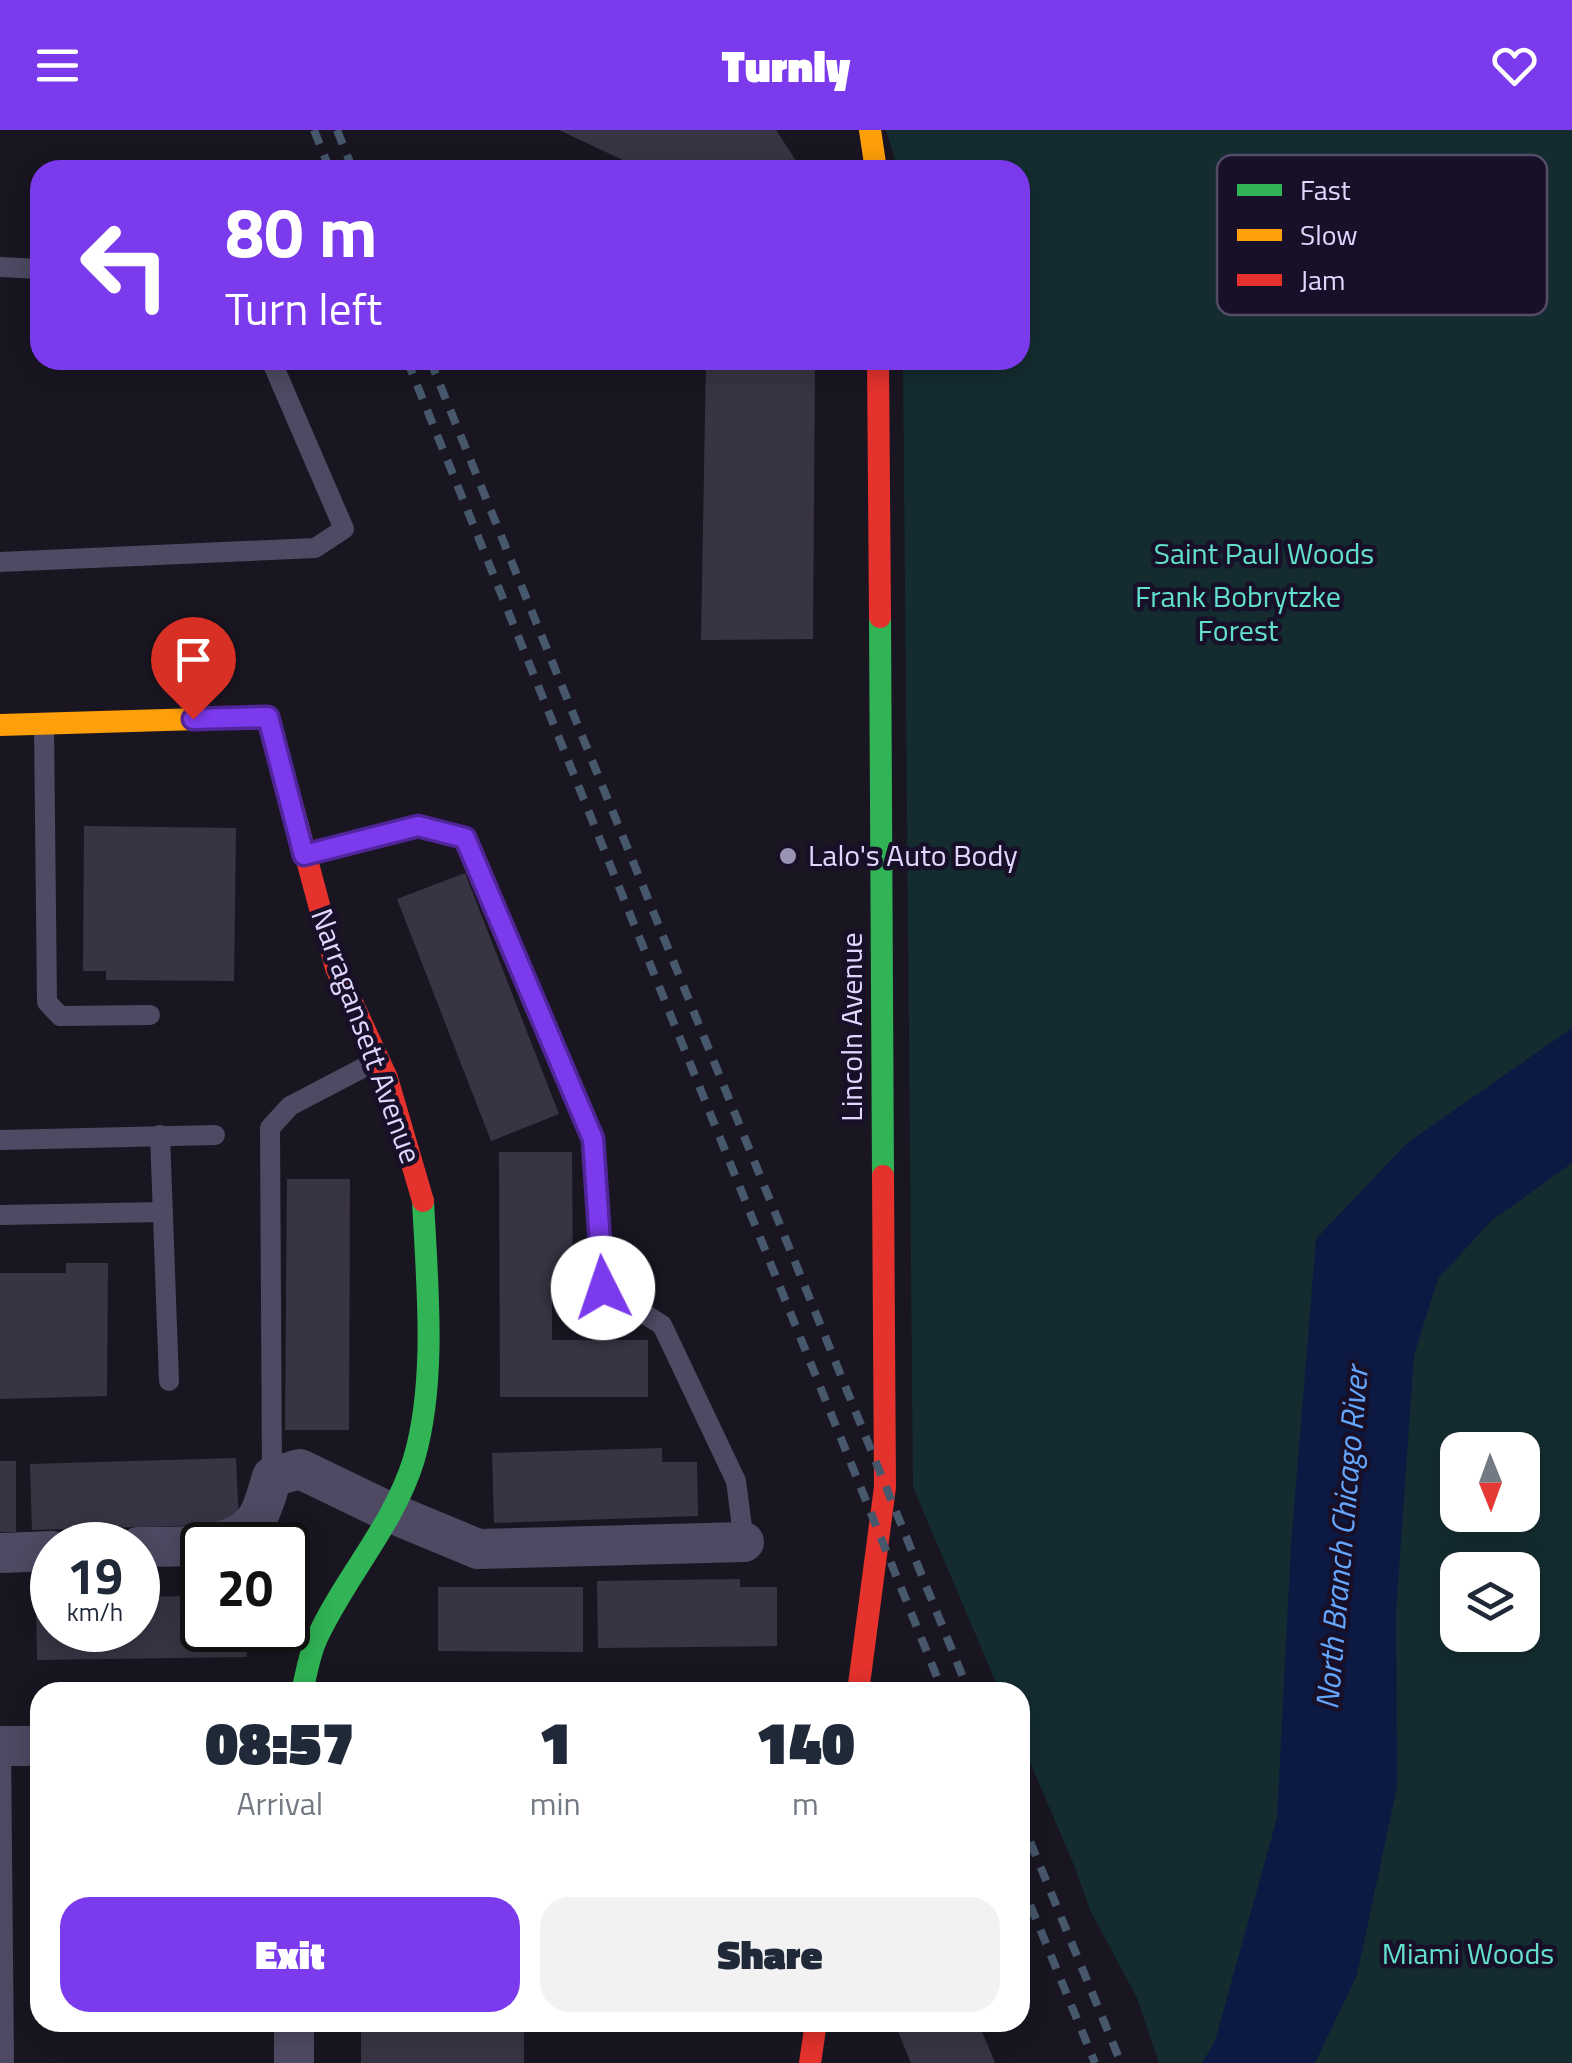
<!DOCTYPE html>
<style>
body{margin:0;font-family:"Titillium Web",sans-serif;background:#f2f2f3;color:#1f2937;height:100vh;display:flex;flex-direction:column;font-size:38px;white-space:nowrap}
*{box-sizing:border-box;margin:0}
p{font-size:32px;color:#747a83}
.icon{flex:none;width:55px;height:55px;fill:none;stroke:currentColor;stroke-width:2;stroke-linecap:round;stroke-linejoin:round}
.map{position:relative;flex:1;overflow:hidden}
.side{position:absolute;left:30px;top:1552px;width:1000px;height:350px;display:flex;flex-direction:column;background:#fff;border-radius:30px;box-shadow:0 5px 25px #0003}
.side>*{flex:none}
.hud{position:absolute;left:30px;top:30px;width:1000px;height:210px;border-radius:30px;box-shadow:0 5px 25px #0003;background:#7c3aed;color:#fff;overflow:hidden}
.needle{width:65px;rotate:179deg}
.controls{position:absolute;left:1440px;top:1302px;display:grid;gap:20px}
.controls a{display:grid;place-items:center;width:100px;height:100px;border-radius:20px;background:#fff;box-shadow:0 5px 25px #0003;font-size:50px}
.speed{position:absolute;left:30px;top:1392px;display:flex;gap:20px;font-size:50px;font-weight:700;text-align:center}
.speed>*{display:grid;place-content:center;width:130px;height:130px;border-radius:50%;background:#fff;box-shadow:0 5px 25px #0003;line-height:1}
.speed small{font-size:25px;font-weight:400}
.speed .limit{border:5px solid #111;border-radius:15px;background:#fff;color:#111}
.pin{position:absolute;display:grid;place-items:center;width:85px;height:85px;color:#fff;margin:-102px -42px;border-radius:50% 50% 50% 0;rotate:-45deg;box-shadow:0 0 10px #0007}
.pin .icon{rotate:45deg}
.me{position:absolute;width:110px;margin:-55px;rotate:356deg;stroke-linejoin:round;filter:drop-shadow(0 0 8px #0008)}
.turn{display:flex;align-items:center;gap:35px;height:210px;padding:0 30px;font-size:45px}
.turn .icon{width:130px;height:130px;stroke-width:2.5}
.turn b{display:block;font-size:70px;line-height:85px}
.eta{display:flex;justify-content:space-evenly;align-items:center;height:170px;text-align:center}
.eta b{font-size:60px;font-weight:800;line-height:70px}
.button{display:flex;gap:20px;margin-top:auto;padding:20px 30px}
.button a{flex:1;height:115px;border-radius:30px;background:#7c3aed;color:#fff;font-size:40px;font-weight:800;line-height:115px;text-align:center}
.button a+a{background:#f2f2f3;color:#1f2937}
header{display:flex;justify-content:space-between;align-items:center;height:130px;padding:0 30px;background:#7c3aed;color:#fff;font-size:45px;font-weight:800}
.map>svg:first-child{display:block}
.green{fill:#142c30;fill-rule:evenodd}
.water{fill:#0c1a43}
.building{fill:#393444}
.lines{fill:none;stroke-linecap:round;stroke-linejoin:round}
.lane{stroke:#4e4a63;stroke-width:20}
.street{stroke:#4e4a63;stroke-width:40}
.fast{stroke:#30b455;stroke-width:22}
.slow{stroke:#ff9f0a;stroke-width:22}
.jam{stroke:#e5322d;stroke-width:22}
.rail{stroke:#47586d;stroke-width:8;stroke-dasharray:15 12;stroke-linecap:butt}
.route-casing{stroke:#51269a;stroke-width:25}
.route{stroke:#7c3aed;stroke-width:18}
.poi-dot{fill:#9a93b2;stroke:#171028;stroke-width:4}
.labels{text-anchor:middle;stroke-width:9;stroke-linejoin:round;paint-order:stroke}
.park-label{font-size:30px;fill:#62dfce;stroke:#171028}
.poi-label{font-size:30px;fill:#e0d7ff;stroke:#171028;text-anchor:start}
.street-label{font-size:30px;fill:#e0d7ff;stroke:#171028}
.water-label{font-size:32px;font-style:italic;fill:#66a7fe;stroke:#171028}
.key{fill:#171028;stroke:#534c68;stroke-width:2.5}
.key-label{font-size:28px;fill:#e0d7ff}
</style>
<header><svg class="icon" aria-label="menu" viewBox="0 0 24 24"><path d="M4 6h16M4 12h16M4 18h16"/></svg>Turnly<svg class="icon" aria-label="heart" viewBox="0 0 24 24"><path d="M12 20l-8-8c-3-5 5-10 8-4 3-6 11-1 8 4z"/></svg></header>
<div class="map">
<svg width="1572" height="1933" viewBox="0 0 1572 1933">
<rect width="100%" height="100%" fill="#191622"/>
<path class="green" d="M886 0H1572V1933H1159L1137 1868 1090 1780 1074 1735 1020 1609V1562H1000L913 1357 903 230H1020V40H898ZM1458 1320H1522V1385H1458ZM1458 1440H1522V1505H1458Z"/>
<path class="water" d="M1572 898V1033L1490 1092 1438 1149 1414 1225 1396 1483 1397 1657 1357 1845 1315 1933H1202L1215 1911 1277 1688 1291 1415 1316 1109 1407 1013Z"/>
<g class="building">
<path d="M559 0H776L802 40H644Z"/>
<path d="M706 230H815L813 509 701 510Z"/>
<path d="M84 696 236 698 234 851 106 850V841H83Z"/>
<path d="M465 743 559 984 491 1011 397 769Z"/>
<path d="M499 1022H572L573 1152H552V1210H648V1267H500Z"/>
<path d="M287 1049H350L349 1300H285Z"/>
<path d="M66 1133H108L107 1266 0 1269V1143H66Z"/>
<path d="M662 1318V1332H697L698 1386 494 1393 492 1323Z"/>
<path d="M236 1328 239 1394 32 1400 30 1334Z"/>
<rect x="0" y="1331" width="16" height="71"/>
<path d="M193 1444H202V1500H246L247 1527 37 1530 36 1469H52V1500H138V1467L194 1466Z"/>
<path d="M740 1449V1457H777V1516L598 1518 597 1451Z"/>
<path d="M438 1457H583V1522L438 1521Z"/>
<rect x="361" y="1892" width="163" height="41"/>
<path d="M894 1892H978L995 1933H911Z"/>
</g>
<g class="lines">
<g class="lane">
<path d="M0 137 40 139"/>
<path d="M0 432 315 418 344 399 271 230"/>
<path d="M44 596 47 872 60 886 150 885"/>
<path d="M307 724 418 696 465 708 593 1009 603 1158 662 1195 736 1351 744 1412"/>
<path d="M160 1005 169 1251"/>
<path d="M0 1010 215 1005"/>
<path d="M0 1085 163 1082"/>
<path d="M272 1347 270 998 290 976 378 930"/>
<path d="M1 1616 4 1933"/>
</g>
<g class="street">
<path d="M138 1417C173 1416 237 1422 258 1386 265 1374 268 1359 272 1347L300 1339 389 1382 478 1419 744 1412"/>
<path d="M0 1423 52 1421"/>
<path d="M0 1616H40"/>
<path d="M294 1892V1933"/>
</g>
<g class="fast">
<path d="M880 487 883 1046"/>
<path d="M302 1562C306 1545 309 1526 316 1510 344 1448 394 1395 414 1329 437 1250 427 1152 423 1071"/>
</g>
<g class="slow">
<path d="M870 0 876 40"/>
<path d="M0 595 268 587 300 704"/>
</g>
<g class="jam">
<path d="M878 230 880 487"/>
<path d="M300 704 336 838 387 948 423 1071"/>
<path d="M858 1562 885 1357 883 1046"/>
<path d="M810 1933 816 1892"/>
</g>
<g class="rail">
<path d="M314 0 330 40"/>
<path d="M337 0 353 40"/>
<path d="M407 230 943 1562"/>
<path d="M430 230 969 1562"/>
<path d="M1020 1687 1121 1933"/>
<path d="M1020 1750 1095 1933"/>
</g>
</g>
<g class="lines">
<g class="route-casing">
<path id="route" d="M193 589 268 587 304 725 418 696 465 708 593 1009 603 1158"/>
</g>
<use href="#route" class="route"/>
</g>
<circle class="poi-dot" cx="788" cy="726" r="10"/>
<g class="labels">
<g class="park-label">
<text x="1264" y="434">Saint Paul Woods</text>
<text x="1238" y="477">Frank Bobrytzke<tspan x="1238" dy="34">Forest</tspan></text>
<text x="1468" y="1834">Miami Woods</text>
</g>
<g class="poi-label">
<text x="808" y="736">Lalo's Auto Body</text>
</g>
<g class="street-label">
<text transform="translate(852 897) rotate(-90)" y="10">Lincoln Avenue</text>
<text transform="translate(366 906) rotate(70)" y="10">Narragansett Avenue</text>
</g>
<g class="water-label">
<text transform="translate(1342 1408) rotate(-85)" y="11">North Branch Chicago River</text>
</g>
</g>
<rect x="1217" y="25" width="330" height="160" rx="15" class="key"/>
<rect x="1237" y="54" width="45" height="12" fill="#30b455"/>
<rect x="1237" y="99" width="45" height="12" fill="#ff9f0a"/>
<rect x="1237" y="144" width="45" height="12" fill="#e5322d"/>
<g class="key-label">
<text x="1300" y="70">Fast</text>
<text x="1300" y="115">Slow</text>
<text x="1300" y="160">Jam</text>
</g>
</svg>
<div class="controls">
<a><svg class="needle" viewBox="-14 -14 28 28"><path d="M0-13l5 13h-10z" fill="#e53935"/><path d="M0 13l5-13h-10z" fill="#747a83"/></svg></a>
<a><svg class="icon" aria-label="layers" viewBox="0 0 24 24"><path d="M12 4l9 5-9 5-9-5zM3 14l9 5 9-5"/></svg></a>
</div>
<div class="speed"><div>19<small>km/h</small></div><div class="limit">20</div></div>
<div class="pin" style="left:193px;top:589px;background:#d93025"><svg class="icon" aria-label="arrive" viewBox="0 0 24 24"><path d="M6 21V4h12l-3 4 3 4H6"/></svg></div>
<svg class="me" style="left:603px;top:1158px" viewBox="-20 -20 40 40"><circle r="19" fill="#fff"/><path d="M0-13L10 11 0 6-10 11z" fill="#7c3aed"/></svg>
<div class="hud">
<div class="turn"><svg class="icon" aria-label="left" viewBox="0 0 24 24"><path d="M17 20v-9H6M10 6l-5 5 5 5"/></svg><div><b>80 m</b>Turn left</div></div>
</div>
<section class="side">
<div class="eta">
<div><b>08:57</b><p>Arrival</p></div>
<div><b>1</b><p>min</p></div>
<div><b>140</b><p>m</p></div>
</div>
<div class="button"><a>Exit</a><a>Share</a></div>
</section>
</div>
